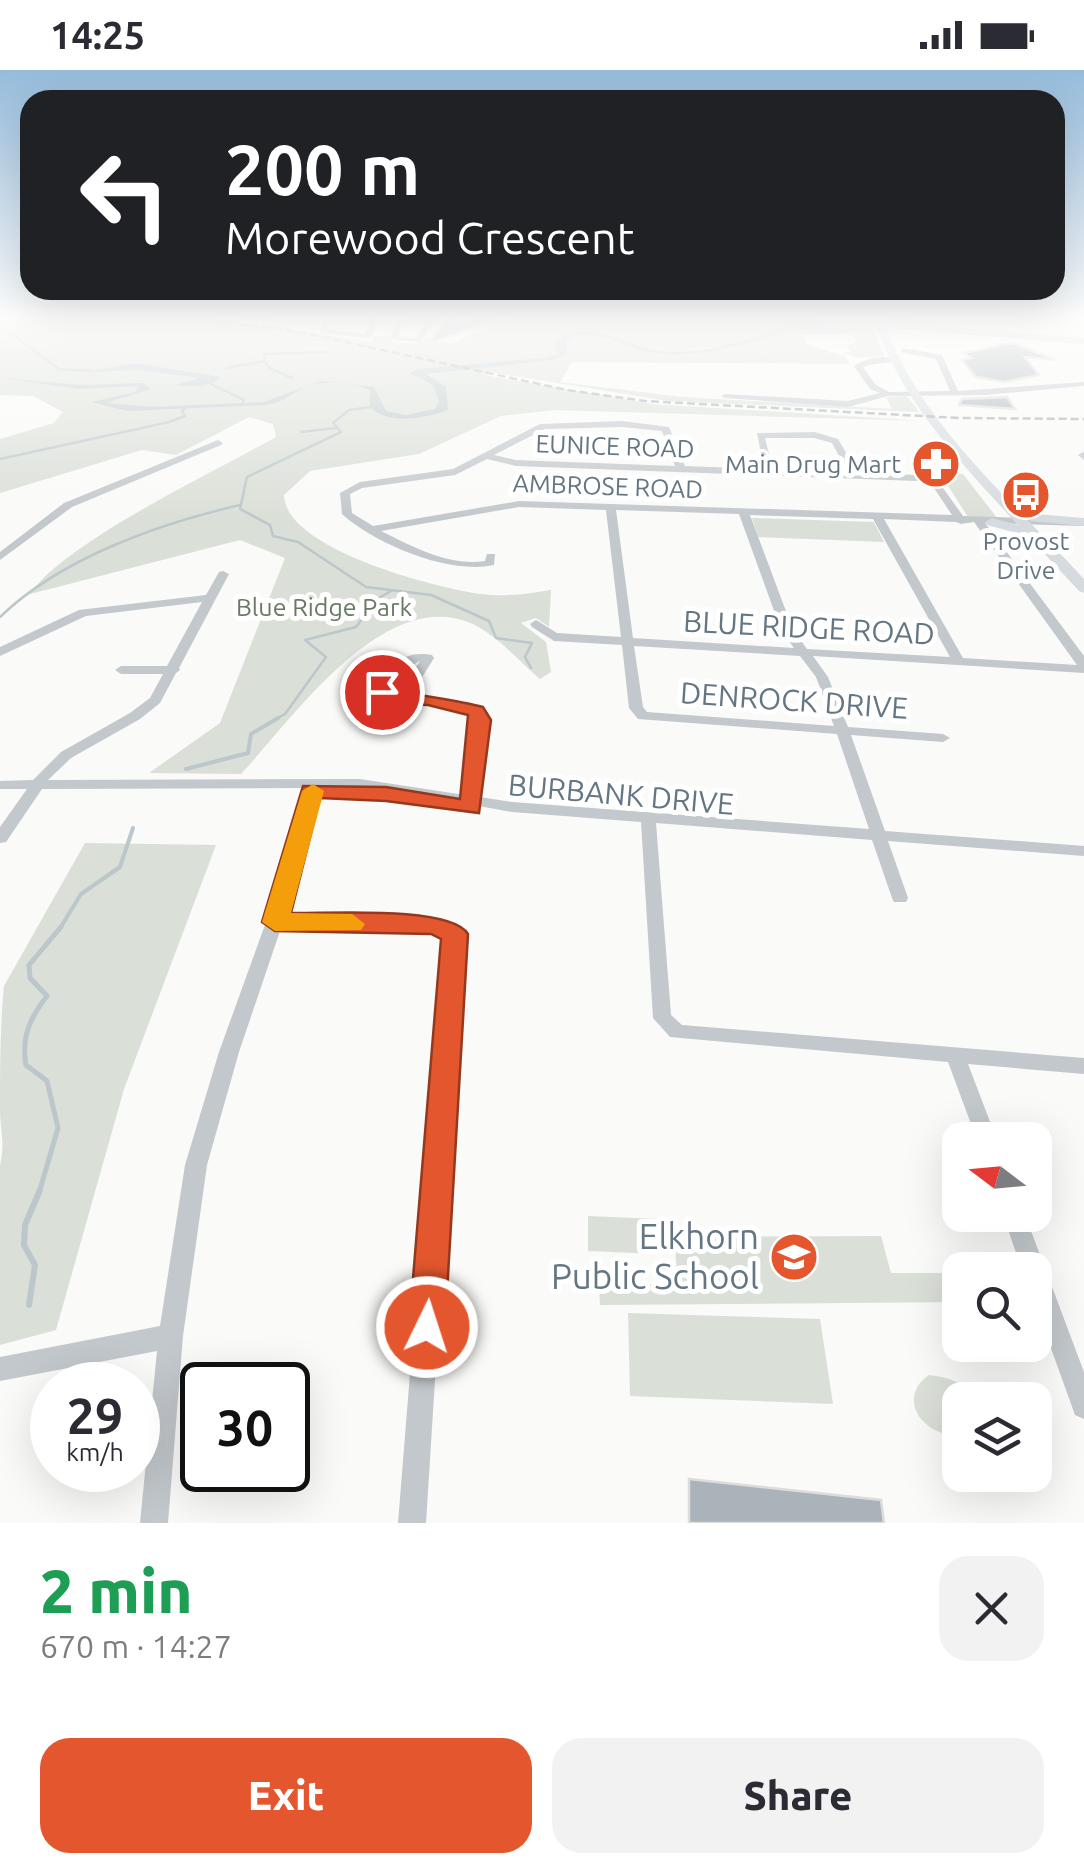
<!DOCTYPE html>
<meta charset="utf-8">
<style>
body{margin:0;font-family:Ubuntu,sans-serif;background:#f2f2f3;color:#2b2b33;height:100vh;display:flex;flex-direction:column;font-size:38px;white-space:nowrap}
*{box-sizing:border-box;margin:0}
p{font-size:32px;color:#7c7c81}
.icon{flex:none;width:55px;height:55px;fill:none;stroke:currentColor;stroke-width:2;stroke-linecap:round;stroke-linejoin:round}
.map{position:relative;height:1453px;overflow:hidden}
.sheet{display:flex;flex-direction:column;background:#fff;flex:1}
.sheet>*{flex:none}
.hud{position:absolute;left:20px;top:20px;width:1045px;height:210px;border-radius:30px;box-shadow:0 10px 40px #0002;background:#202124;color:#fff;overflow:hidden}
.needle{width:65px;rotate:286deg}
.fabs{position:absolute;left:942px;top:1052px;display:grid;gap:20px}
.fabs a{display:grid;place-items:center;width:110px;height:110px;border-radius:20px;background:#fff;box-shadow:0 10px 40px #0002;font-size:50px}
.speed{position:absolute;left:30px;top:1292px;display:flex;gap:20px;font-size:50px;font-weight:700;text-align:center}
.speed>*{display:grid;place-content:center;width:130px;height:130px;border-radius:50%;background:#fff;box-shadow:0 10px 40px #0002;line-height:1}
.speed small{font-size:25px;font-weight:400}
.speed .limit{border:5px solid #111;border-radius:15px;background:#fff;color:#111}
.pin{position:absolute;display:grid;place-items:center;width:85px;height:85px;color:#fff;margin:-42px;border:5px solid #fff;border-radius:50%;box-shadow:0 2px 10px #0007}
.me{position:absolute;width:110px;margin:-55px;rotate:4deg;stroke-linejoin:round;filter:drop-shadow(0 0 8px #0008)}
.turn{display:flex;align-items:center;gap:35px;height:210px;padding:0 40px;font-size:45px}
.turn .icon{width:130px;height:130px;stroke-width:2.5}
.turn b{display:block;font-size:70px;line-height:85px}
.round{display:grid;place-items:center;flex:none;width:105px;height:105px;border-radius:30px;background:#f2f2f3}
.overview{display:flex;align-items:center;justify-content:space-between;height:170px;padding:0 40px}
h1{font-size:60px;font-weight:800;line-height:75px;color:#1e9e55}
.cta{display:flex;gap:20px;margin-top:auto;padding:20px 40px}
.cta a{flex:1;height:115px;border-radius:30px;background:#e4572e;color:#fff;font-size:40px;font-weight:800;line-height:115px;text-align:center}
.cta a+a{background:#f2f2f3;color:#2b2b33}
.status{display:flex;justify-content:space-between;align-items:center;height:70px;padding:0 50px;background:#fff;direction:ltr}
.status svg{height:28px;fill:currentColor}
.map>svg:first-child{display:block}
.green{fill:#dadfd7}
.water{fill:#bbc7cb}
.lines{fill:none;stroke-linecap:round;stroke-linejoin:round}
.stream-far3{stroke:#bbc7cb;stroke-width:2.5}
.stream-far2{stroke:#bbc7cb;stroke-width:4}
.stream-far1{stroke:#bbc7cb;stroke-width:5}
.stream{stroke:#bbc7cb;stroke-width:6}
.building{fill:#aab3b9;stroke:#dcdcda;stroke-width:2.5}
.minor{fill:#c3c8cc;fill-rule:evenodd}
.major{fill:#d6dbdf;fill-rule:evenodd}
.rail{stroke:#a2aab0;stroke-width:2.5;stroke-dasharray:8 4;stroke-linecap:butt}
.route{fill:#e4572e;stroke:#94391e;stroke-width:2.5}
.slow{fill:#f59e0b}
.labels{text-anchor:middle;stroke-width:10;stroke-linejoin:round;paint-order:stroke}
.far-street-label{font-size:25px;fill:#657683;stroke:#fff}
.far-poi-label{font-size:25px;fill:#657683;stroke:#fff;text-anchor:end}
.far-park-label{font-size:25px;fill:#687a64;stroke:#fff}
.street-label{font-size:30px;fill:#657683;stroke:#fff}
.near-poi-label{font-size:35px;fill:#657683;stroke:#fff;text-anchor:end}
</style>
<div class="status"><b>14:25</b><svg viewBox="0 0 49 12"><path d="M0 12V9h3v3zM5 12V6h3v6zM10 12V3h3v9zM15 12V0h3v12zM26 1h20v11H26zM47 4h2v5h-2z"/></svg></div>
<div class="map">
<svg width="1084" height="1453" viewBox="0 0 1084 1453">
<rect width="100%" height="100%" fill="#fafaf8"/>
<g class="green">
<path d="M0 246H202L371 272 374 266 391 267 393 272 414 274 426 268 452 273 518 246H738L857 253 872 258 885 286 860 288 840 283 851 282 847 276 858 272 852 265H802L807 274 846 287 849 294 572 292 560 312 682 327 892 339 886 327 907 326 919 342 668 331 490 302 484 305 652 334 926 351 555 340 501 346 419 384 310 401 284 425C285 479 435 518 481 524 505 527 527 524 551 520L549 557 536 548 521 553 546 572 551 602 540 609C519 591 494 562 468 552 382 519 293 648 241 704L149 703 220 653 285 488 240 470 30 524C65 472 216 401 276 367L273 354 249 347 176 385 142 380 0 423V369L54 353 63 342 33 326 0 325Z"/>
<path d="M940 403 963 404 997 448 968 447Z"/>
<path d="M752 448 874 452 884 472 758 467Z"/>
<path d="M85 773 216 775 124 1019 56 1260 0 1275V1096C5 1072 1 1065 0 1042 0 1001 0 956 4 916Z"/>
<path d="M588 1146 658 1149 659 1184 588 1181Z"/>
<path d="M881 1166 891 1203H957L960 1232 600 1235 599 1215 678 1214 674 1167Z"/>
<path d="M628 1243 820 1249 833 1334 630 1326Z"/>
<path d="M929 1305C948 1308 963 1309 967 1330H960V1366C922 1366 896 1328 929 1305Z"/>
</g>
<g class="water">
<path d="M898 246H924C888 252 824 277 794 255L795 260C749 272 704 289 655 283 629 280 605 263 578 265L566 272 567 284 552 290 426 304 446 317 448 340C425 348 389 356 370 337V320C354 313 319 309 303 318 288 326 283 333 265 335L127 341 92 332 135 322 138 316 79 319 0 308 81 315 143 313 151 319 106 333 150 337 264 332 321 311 374 317 386 341 406 345 435 339 439 332 433 315 410 303 417 299 543 288 558 284 554 273C584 245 624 274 657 280 702 289 753 267 791 254 803 250 825 258 837 259 857 260 880 253 898 246Z"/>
<path d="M135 293 221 307C210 318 190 317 175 315L200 308 139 300 89 302Z"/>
</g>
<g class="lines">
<g class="stream-far3">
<path d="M0 255 59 299 91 301"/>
<path d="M265 291 264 284 328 282"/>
<path d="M226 298 265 291 269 298 292 308"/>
<path d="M211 314 244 330 242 334"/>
<path d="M372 337 349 340 333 353 341 362 247 407 240 439 270 455 273 466 298 472 366 517 431 525 489 551 496 568 532 573 525 587 531 598"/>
<path d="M301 362 336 358"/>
<path d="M0 389 169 352 185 346 182 341 188 336"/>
<path d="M0 547C61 488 158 454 240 435"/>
<path d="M274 650 285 644 326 587 305 570 356 557 377 529 391 521"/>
</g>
<g class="stream-far2">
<path d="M186 699 248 683 251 664 278 648"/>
<path d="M59 860 81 824 120 797 133 758"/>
</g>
<path class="stream-far1" d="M39 1123 58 1058 47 1011 26 995C21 967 30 948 47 926L30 908 29 895 61 857"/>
<path class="stream" d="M29 1235 35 1195 24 1175 25 1155 40 1120"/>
</g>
<g class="building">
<path d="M447 246H461L453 253 484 246 504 247 434 272 431 270Z"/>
<path d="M1013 273 1055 290 1025 287 1039 305 1004 312 976 307 962 290 972 288 963 283 967 282Z"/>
<path d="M1007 327 1015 339 959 335 962 329Z"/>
<path d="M689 1409 881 1430 884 1453H689Z"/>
</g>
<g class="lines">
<g class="minor">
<path d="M214 246 266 248 281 246 266 252Z"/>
<path d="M325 246H331L327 259 365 264 372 246H378L372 266 368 268 320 263Z"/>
<path d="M432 246H438L420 272 390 269 397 250 430 248ZM427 252 415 268 398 267 402 253Z"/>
<path d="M903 278 942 285 958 321 1084 312V316L985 325 888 326 848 337 725 328 721 326 725 324 848 331 880 323 870 319 854 296C867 288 884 284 898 290 888 295 874 292 863 297L876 315 889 322 950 321 936 289 900 282Z"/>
<path d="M622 351 669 357 685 396 764 399 757 363 815 362 838 369 858 403 918 405 938 411 963 446 1084 450V456L985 453 1084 586V603L813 586 828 607 848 657 943 664 950 668 943 672 851 665 885 761 1084 776V786L888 771 908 828 906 832H894L892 828 872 770 656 753 671 945 682 955 1084 988V1004L968 994 997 1070H977L948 992 670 967 653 948 641 752 512 742 479 736 476 741H466L464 734 360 717 319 718 285 846 433 849 460 860 463 864 426 1453H398L445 867 431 861 281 858 239 982 207 1095 183 1266 168 1453H140L157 1281 0 1311V1287L160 1256 185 1095 219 982 266 852 305 718 42 719 6 772 0 773V757L27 719H0V711L33 710 61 682 130 643 150 628 163 604H121L115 600 121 596H167L202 532 86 546 0 586V577L79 540 206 525 219 502 223 501 229 504 179 598 180 600 176 603 160 633 140 649 71 688 48 710 360 709 465 725 474 650 471 644 403 631 382 632 375 622C392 599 399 579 432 585L434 588 411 625 481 638 488 650 480 727 512 732 869 759 837 664 638 649 629 638 622 575 554 571 532 557 530 554 536 550 557 563 621 567 606 440 519 437 381 461C411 476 450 497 485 491L487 484H495L494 495C449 505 375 474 342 444L340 423 360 412 453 399 540 354ZM622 357 662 361 675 396 516 390 494 385 545 359ZM765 368H814L832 373 848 403 773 400ZM487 389 516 396 917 411 932 415 952 445 519 431 373 456 352 443 350 424 362 418 455 405ZM616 440 739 444 781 560 794 578 633 568ZM750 445 873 449 950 587 807 579 793 560ZM884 449 956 452 961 454 974 452 1077 595 963 588ZM634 576 800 586 816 607 834 656 647 642 643 637ZM420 591 399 624 391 625 389 622 405 599Z"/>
<path d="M218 370 223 373 221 375 72 437 0 490V482L64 433Z"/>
<path d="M1083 382H1084V390L1078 385Z"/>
<path d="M1003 1145H1025L1084 1302V1349L1075 1345 1035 1234V1200H1022Z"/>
</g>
<g class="major">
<path d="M771 246 874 251 873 246H881L884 252 1084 268V274L886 258C924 358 1013 431 1084 509V523L1079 521 1028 466 987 455 985 452 992 448 1018 455C963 395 904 334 876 257L775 249Z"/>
<path d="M1035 444 1084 448V456L1030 451V445Z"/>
</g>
<path class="rail" d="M155 246 285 259 567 320 645 331 959 348 1084 349"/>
</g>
<linearGradient id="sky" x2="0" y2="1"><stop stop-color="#96bcdc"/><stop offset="0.55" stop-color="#fdfdfc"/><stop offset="1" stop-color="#fdfdfc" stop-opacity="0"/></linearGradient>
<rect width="1084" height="449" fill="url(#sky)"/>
<path class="route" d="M382 616C412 626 449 628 483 637L491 650 479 743 386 731 320 728 291 843C325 844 450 835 468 864L445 1257 440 1270 427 1275 414 1270 409 1257 441 869 431 864 275 861 262 852 303 716 386 717 460 729 468 645 428 635 380 633 372 622Z"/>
<path class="slow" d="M313 714 324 721 291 843 352 844 365 854 361 860 275 861 262 852 302 721Z"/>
<defs>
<g id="pharmacy-disc" transform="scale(2.5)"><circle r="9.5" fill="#e4572e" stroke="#fff"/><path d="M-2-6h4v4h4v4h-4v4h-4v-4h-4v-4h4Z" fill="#fff"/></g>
<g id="bus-disc" transform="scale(2.5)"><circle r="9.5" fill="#e4572e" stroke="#fff"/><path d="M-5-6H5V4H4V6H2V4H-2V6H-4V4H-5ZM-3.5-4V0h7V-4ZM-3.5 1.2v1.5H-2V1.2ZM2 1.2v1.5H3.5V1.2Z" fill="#fff"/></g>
<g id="school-disc" transform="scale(2.5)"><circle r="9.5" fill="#e4572e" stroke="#fff"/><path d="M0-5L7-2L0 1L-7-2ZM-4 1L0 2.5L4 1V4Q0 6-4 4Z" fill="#fff"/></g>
</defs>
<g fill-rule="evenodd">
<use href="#pharmacy-disc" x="936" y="394"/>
<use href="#bus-disc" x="1026" y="425"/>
<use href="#school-disc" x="794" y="1187"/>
</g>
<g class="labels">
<g class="far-street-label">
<text transform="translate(615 376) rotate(2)" y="9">EUNICE ROAD</text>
<text transform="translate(608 416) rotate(2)" y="9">AMBROSE ROAD</text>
</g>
<g class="far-poi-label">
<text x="901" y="403">Main Drug Mart</text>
<text x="1026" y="480" text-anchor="middle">Provost<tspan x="1026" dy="29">Drive</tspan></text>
</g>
<g class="far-park-label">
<text x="324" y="546">Blue Ridge Park</text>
</g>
<g class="street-label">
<text transform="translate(809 558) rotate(3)" y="10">BLUE RIDGE ROAD</text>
<text transform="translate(794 631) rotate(4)" y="10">DENROCK DRIVE</text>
<text transform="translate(621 725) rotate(5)" y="10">BURBANK DRIVE</text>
</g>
<g class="near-poi-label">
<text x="759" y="1179">Elkhorn<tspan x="759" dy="40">Public School</tspan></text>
</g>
</g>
</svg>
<div class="fabs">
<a><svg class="needle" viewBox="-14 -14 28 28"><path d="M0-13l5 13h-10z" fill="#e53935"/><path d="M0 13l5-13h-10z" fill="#7c7c81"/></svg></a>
<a><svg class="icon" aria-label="search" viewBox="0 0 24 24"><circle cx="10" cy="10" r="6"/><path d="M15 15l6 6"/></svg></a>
<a><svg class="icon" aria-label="layers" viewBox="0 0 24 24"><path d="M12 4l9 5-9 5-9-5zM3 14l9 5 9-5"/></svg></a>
</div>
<div class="speed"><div>29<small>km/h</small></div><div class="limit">30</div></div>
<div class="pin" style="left:382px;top:622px;background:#d93025"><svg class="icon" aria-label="arrive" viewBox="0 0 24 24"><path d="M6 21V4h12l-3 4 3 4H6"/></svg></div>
<svg class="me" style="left:427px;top:1257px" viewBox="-20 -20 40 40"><circle r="17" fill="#e4572e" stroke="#fff" stroke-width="3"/><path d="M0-11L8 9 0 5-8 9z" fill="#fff"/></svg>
<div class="hud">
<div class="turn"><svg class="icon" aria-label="left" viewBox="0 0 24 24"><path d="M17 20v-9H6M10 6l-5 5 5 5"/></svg><div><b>200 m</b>Morewood Crescent</div></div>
</div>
</div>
<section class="sheet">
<div class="overview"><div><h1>2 min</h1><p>670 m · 14:27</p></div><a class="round"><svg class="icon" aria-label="close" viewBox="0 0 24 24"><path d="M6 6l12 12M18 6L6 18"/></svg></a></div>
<div class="cta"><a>Exit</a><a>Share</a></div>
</section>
